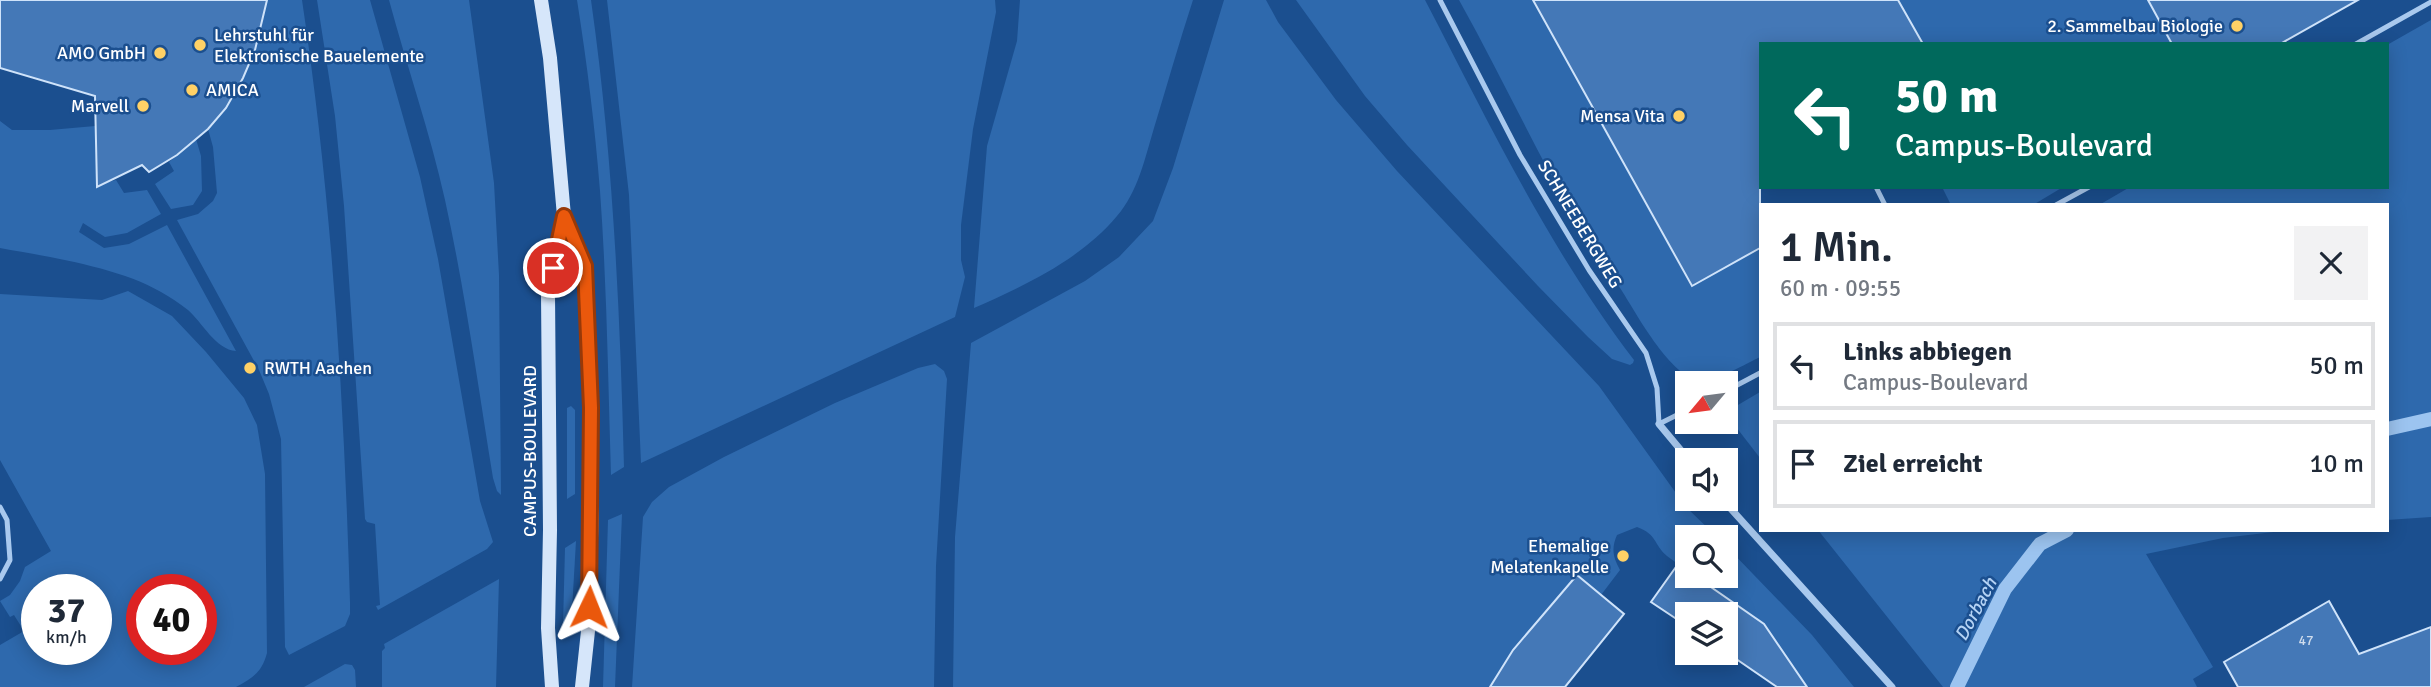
<!DOCTYPE html>
<html lang="de">
<meta charset="utf-8">
<style>
body{margin:0;font-family:Signika,sans-serif;background:#f2f2f3;color:#1f2937;height:100vh;display:flex;flex-direction:column;font-size:26px;white-space:nowrap}
*{box-sizing:border-box;margin:0}
p{font-size:23px;color:#747a83}
.icon{flex:none;width:38px;height:38px;fill:none;stroke:currentColor;stroke-width:2;stroke-linecap:round;stroke-linejoin:round}
.map{position:relative;flex:1;overflow:hidden}
.side{position:absolute;left:1759px;top:203px;width:630px;height:329px;display:flex;flex-direction:column;background:#fff;border-radius:0px;box-shadow:0 4px 18px #0003}
.side>*{flex:none}
.banner{position:absolute;left:1759px;top:42px;width:630px;height:147px;border-radius:0px;box-shadow:0 4px 18px #0003;background:#00695c;color:#fff;overflow:hidden}
.needle{width:46px;rotate:241deg}
.controls{position:absolute;left:1675px;top:371px;display:grid;gap:14px}
.controls a{display:grid;place-items:center;width:63px;height:63px;border-radius:0px;background:#fff;box-shadow:0 4px 18px #0003;font-size:35px}
.speed{position:absolute;left:21px;top:574px;display:flex;gap:14px;font-size:35px;font-weight:700;text-align:center}
.speed>*{display:grid;place-content:center;width:91px;height:91px;border-radius:50%;background:#fff;box-shadow:0 4px 18px #0003;line-height:1}
.speed small{font-size:18px;font-weight:400}
.speed .limit{border:10px solid #d22;background:#fff;color:#111}
.pin{position:absolute;display:grid;place-items:center;width:60px;height:60px;color:#fff;margin:-30px;border:4px solid #fff;border-radius:50%;box-shadow:0 2px 7px #0007}
.me{position:absolute;width:77px;margin:-38px;rotate:2deg;stroke-linejoin:round;filter:drop-shadow(0 0 5px #0008)}
.turn{display:flex;align-items:center;gap:24px;height:147px;padding:0 21px;font-size:32px}
.turn .icon{width:91px;height:91px;stroke-width:2.5}
.turn b{display:block;font-size:49px;line-height:60px}
.round{display:grid;place-items:center;flex:none;width:74px;height:74px;border-radius:0px;background:#f2f2f3}
.headline{display:flex;align-items:center;justify-content:space-between;height:119px;padding:0 21px}
h1{font-size:42px;font-weight:600;line-height:52px}
ul{padding:0;list-style:none}
li{display:flex;align-items:center;gap:21px;height:88px;margin:0 14px 10px;padding:0 7px;border:4px solid #e0e1e3;border-radius:0px}
li div{flex:1}
li b{display:block;font-size:26px}
li em{font-style:normal}
.map>svg:first-child{display:block}
.green{fill:#2e69ad;fill-rule:evenodd}
.lines{fill:none;stroke-linecap:round;stroke-linejoin:round}
.stream{stroke:#9cc4f0;stroke-width:14}
.building{fill:#4478b7;stroke:#cfe3fa;stroke-width:2}
.lane{stroke:#a9c9ee;stroke-width:5}
.street{stroke:#a9c9ee;stroke-width:7}
.secondary{stroke:#d6e6fa;stroke-width:14}
.route-casing{stroke:#983908;stroke-width:18}
.route{stroke:#ea580c;stroke-width:12}
.poi-dot{fill:#ffd166;stroke:#1b4f8f;stroke-width:2.5}
.labels{text-anchor:middle;stroke-width:5;stroke-linejoin:round;paint-order:stroke}
.number-label{font-size:14px;fill:#d0dded}
.poi-label{font-size:18px;fill:#fff;stroke:#1b4f8f;text-anchor:end}
.street-label{font-size:18px;fill:#fff;stroke:#1b4f8f}
.water-label{font-size:19px;font-style:italic;fill:#b5d3f5;stroke:#1b4f8f}
</style>
<div class="map">
<svg width="2431" height="687" viewBox="0 0 2431 687">
<rect width="100%" height="100%" fill="#1b4f8f"/>
<g class="green">
<path d="M264 0H302C332 200 344 400 350 602V614L345 626 289 655 285 647 281 439 269 394 259 370 177 220 198 214 213 201 217 193 213 147 208 129 226 108Z"/>
<path d="M317 0H370L420 177 438 259 480 501 493 542 487 549 378 610 376 606 380 605 375 524 367 522 365 519 344 206 335 116Z"/>
<path d="M389 0H469L494 183 499 275 501 495 497 491 493 478C478 385 465 291 445 200 430 132 407 67 389 0Z"/>
<path d="M577 0H591C613 155 620 311 624 467L611 475C608 381 607 286 600 191 595 127 587 63 577 0Z"/>
<path d="M607 0H995L996 12 973 129 961 225V260L965 277 955 317 641 463 629 195Z"/>
<path d="M1020 0H1193C1179 43 1167 85 1154 128 1145 158 1138 192 1117 216 1080 260 1026 285 974 308L987 146 1017 41Z"/>
<path d="M1224 0H1266L1278 22 1336 100 1397 171 1599 386 1686 507 1717 537H1687V570C1680 565 1673 561 1667 556 1653 544 1658 535 1637 527L1617 535C1611 549 1613 557 1620 570L1601 595 1576 575 1513 651 1490 687H953L955 537 971 343 1085 281 1119 257 1153 221 1173 168Z"/>
<path d="M1296 0H1425C1489 123 1549 249 1634 360L1633 363 1630 365 1612 359 1588 337 1538 286 1407 145 1365 96Z"/>
<path d="M1459 0H1533L1691 286 1760 248V357C1744 365 1715 382 1696 379 1669 374 1636 313 1622 291 1610 272 1595 254 1584 234 1539 158 1502 77 1459 0Z"/>
<path d="M1898 0H2148L2172 44H1923Z"/>
<path d="M2431 20V517L2387 520V205H2099L2130 187H2387V45Z"/>
<path d="M0 121 12 130H50L95 126 97 185 116 180 124 193 147 190 161 214 127 233 105 237 83 223 79 232 104 248 129 244 167 225 236 351C216 350 202 322 188 310 179 303 170 297 161 292 118 267 49 257 0 248Z"/>
<path d="M196 139 201 156 202 191 193 205 171 209 155 184 174 171 169 162Z"/>
<path d="M1942 187H2063L2033 205H1951Z"/>
<path d="M128 291 172 316 206 352 244 398 257 425 265 474 267 653C262 672 253 678 236 687H0V645L24 631 14 615 10 617 0 601 10 595 20 581 25 567 51 551 0 460V294L102 300ZM37 590H96V649H37ZM142 590H201V649H142Z"/>
<path d="M935 364 944 371 947 379 936 566 934 687H632L643 517 652 502 669 487 724 457 835 403 918 368Z"/>
<path d="M1760 392V458L1726 414V412Z"/>
<path d="M571 406 575 410V494L567 499V408Z"/>
<path d="M622 514 615 687H603L608 520Z"/>
<path d="M1818 530H2290L2223 538 2146 554 2213 667 2193 679 2197 687H1943Z"/>
<path d="M576 541 571 627 566 631 563 625 565 548Z"/>
<path d="M1726 546 1812 635 1854 687H1807L1764 624 1695 576H1726Z"/>
<path d="M499 579 496 687H382V651L385 648 384 644Z"/>
<path d="M345 664 352 665 355 670 356 687H304Z"/>
</g>
<g class="lines">
<g class="stream">
<path d="M2387 429 2431 419"/>
<path d="M1957 687 2005 589 2040 544 2067 530"/>
</g>
</g>
<g class="building">
<path d="M0 0H267L255 50 243 78 226 108 208 129 177 155 149 172 142 165 97 187 95 96 0 68Z"/>
<path d="M1533 0H1898L1923 44H1760V248L1692 286Z"/>
<path d="M2148 0H2358L2280 44H2172Z"/>
<path d="M1678 564 1687 570V576H1695L1764 624 1807 687H1777L1726 652V614H1687V626L1651 602Z"/>
<path d="M1577 575 1624 614 1565 687H1490L1513 650Z"/>
<path d="M2329 601 2359 654 2431 627V687H2238L2224 662Z"/>
</g>
<g class="lines">
<g class="lane">
<path d="M1440 0 1520 155 1589 270 1646 353 1657 388 1659 424 1687 410"/>
<path d="M2356 44 2431 2"/>
<path d="M1876 187 1885 205"/>
<path d="M2056 205 2089 187"/>
<path d="M1726 391 1760 373"/>
<path d="M0 507 7 520 10 560 0 579"/>
</g>
<g class="street">
<path d="M1659 424 1689 460"/>
<path d="M1722 499 1892 687"/>
</g>
<g class="secondary">
<path d="M541 0 550 58 564 216 585 266 591 409 592 507 588 631 582 687"/>
<path d="M552 687 548 628 550 530 548 294 564 216"/>
</g>
</g>
<g class="lines">
<g class="route-casing">
<path id="route" d="M553 268 564 216 585 266 591 408 589 607"/>
</g>
<use href="#route" class="route"/>
</g>
<g class="poi-dot">
<circle cx="2237" cy="26" r="7"/>
<circle cx="200" cy="45" r="7"/>
<circle cx="160" cy="53" r="7"/>
<circle cx="192" cy="90" r="7"/>
<circle cx="143" cy="106" r="7"/>
<circle cx="1679" cy="116" r="7"/>
<circle cx="250" cy="368" r="7"/>
<circle cx="1623" cy="556" r="7"/>
</g>
<g class="labels">
<g class="number-label">
<text x="2306" y="645">47</text>
</g>
<g class="poi-label">
<text x="2223" y="32">2. Sammelbau Biologie</text>
<text x="214" y="41" text-anchor="start">Lehrstuhl für<tspan x="214" dy="21">Elektronische Bauelemente</tspan></text>
<text x="146" y="59">AMO GmbH</text>
<text x="206" y="96" text-anchor="start">AMICA</text>
<text x="129" y="112">Marvell</text>
<text x="1665" y="122">Mensa Vita</text>
<text x="264" y="374" text-anchor="start">RWTH Aachen</text>
<text x="1609" y="552">Ehemalige<tspan x="1609" dy="21">Melatenkapelle</tspan></text>
</g>
<g class="street-label">
<text transform="translate(1580 224) rotate(59)" y="6">SCHNEEBERGWEG</text>
<text transform="translate(530 451) rotate(-90)" y="6">CAMPUS-BOULEVARD</text>
</g>
<g class="water-label">
<text transform="translate(1975 609) rotate(-62)" y="7">Dorbach</text>
</g>
</g>
</svg>
<div class="controls">
<a><svg class="needle" viewBox="-14 -14 28 28"><path d="M0-13l5 13h-10z" fill="#e53935"/><path d="M0 13l5-13h-10z" fill="#747a83"/></svg></a>
<a><svg class="icon" aria-label="sound" viewBox="0 0 24 24"><path d="M4 9h4l5-4v14l-5-4H4zM17 9q2 3 0 6"/></svg></a>
<a><svg class="icon" aria-label="search" viewBox="0 0 24 24"><circle cx="10" cy="10" r="6"/><path d="M15 15l6 6"/></svg></a>
<a><svg class="icon" aria-label="layers" viewBox="0 0 24 24"><path d="M12 4l9 5-9 5-9-5zM3 14l9 5 9-5"/></svg></a>
</div>
<div class="speed"><div>37<small>km/h</small></div><div class="limit">40</div></div>
<div class="pin" style="left:553px;top:268px;background:#d93025"><svg class="icon" aria-label="arrive" viewBox="0 0 24 24"><path d="M6 21V4h12l-3 4 3 4H6"/></svg></div>
<svg class="me" style="left:589px;top:607px" viewBox="-20 -20 40 40"><path d="M0-17L14 15 0 8-14 15z" fill="#ea580c" stroke="#fff" stroke-width="4"/></svg>
<div class="banner">
<div class="turn"><svg class="icon" aria-label="left" viewBox="0 0 24 24"><path d="M17 20v-9H6M10 6l-5 5 5 5"/></svg><div><b>50 m</b>Campus-Boulevard</div></div>
</div>
<section class="side">
<div class="headline"><div><h1>1 Min.</h1><p>60 m · 09:55</p></div><a class="round"><svg class="icon" aria-label="close" viewBox="0 0 24 24"><path d="M6 6l12 12M18 6L6 18"/></svg></a></div>
<ul>
<li><svg class="icon" aria-label="left" viewBox="0 0 24 24"><path d="M17 20v-9H6M10 6l-5 5 5 5"/></svg><div><b>Links abbiegen</b><p>Campus-Boulevard</p></div><em>50 m</em></li>
<li><svg class="icon" aria-label="arrive" viewBox="0 0 24 24"><path d="M6 21V4h12l-3 4 3 4H6"/></svg><div><b>Ziel erreicht</b></div><em>10 m</em></li>
</ul>
</section>
</div>
